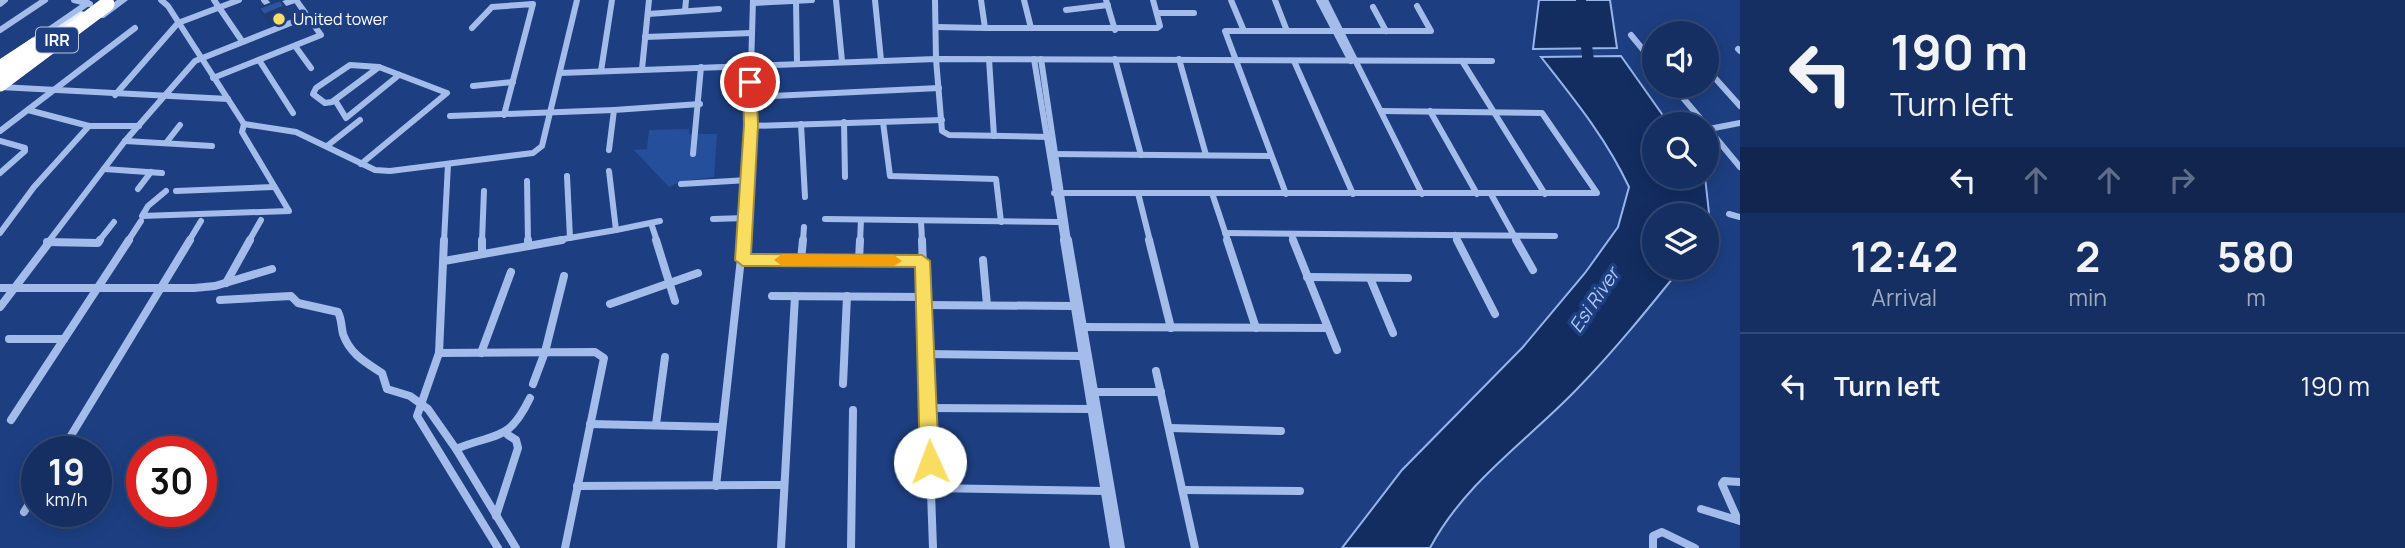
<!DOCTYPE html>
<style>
body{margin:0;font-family:Manrope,sans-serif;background:#1f3768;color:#f1f3f6;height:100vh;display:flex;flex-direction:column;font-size:26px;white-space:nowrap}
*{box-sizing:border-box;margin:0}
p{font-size:23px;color:#9ea9be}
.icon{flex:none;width:38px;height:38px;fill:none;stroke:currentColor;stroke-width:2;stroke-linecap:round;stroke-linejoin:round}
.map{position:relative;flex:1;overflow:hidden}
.side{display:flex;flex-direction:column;background:#162f62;width:665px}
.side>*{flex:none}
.top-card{background:#162f62;color:#f1f3f6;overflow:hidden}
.controls{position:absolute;left:1642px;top:21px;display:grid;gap:14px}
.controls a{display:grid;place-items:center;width:77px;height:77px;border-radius:50%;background:#162f62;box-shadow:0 4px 18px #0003,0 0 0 2px #354a77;font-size:35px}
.speed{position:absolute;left:21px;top:436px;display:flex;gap:14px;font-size:35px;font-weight:700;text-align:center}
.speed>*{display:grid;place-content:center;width:91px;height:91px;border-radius:50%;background:#162f62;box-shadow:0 4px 18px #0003,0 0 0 2px #354a77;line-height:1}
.speed small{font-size:18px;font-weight:400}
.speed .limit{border:10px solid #d22;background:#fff;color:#111}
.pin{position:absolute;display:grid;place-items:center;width:60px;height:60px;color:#fff;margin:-30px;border:4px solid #fff;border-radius:50%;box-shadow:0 2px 7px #0007}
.me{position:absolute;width:77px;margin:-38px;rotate:358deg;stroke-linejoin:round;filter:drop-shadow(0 0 5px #0008)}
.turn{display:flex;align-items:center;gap:24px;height:147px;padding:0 35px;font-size:32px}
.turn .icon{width:91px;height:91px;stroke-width:2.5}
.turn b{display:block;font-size:49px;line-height:60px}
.lanes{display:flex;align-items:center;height:66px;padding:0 35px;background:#0003;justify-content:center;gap:35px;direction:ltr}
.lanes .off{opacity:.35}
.eta{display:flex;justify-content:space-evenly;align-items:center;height:119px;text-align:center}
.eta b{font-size:42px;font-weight:700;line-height:49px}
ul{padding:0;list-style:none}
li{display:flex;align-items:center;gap:21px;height:105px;padding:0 35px;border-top:2px solid #354a77}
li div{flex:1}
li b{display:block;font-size:26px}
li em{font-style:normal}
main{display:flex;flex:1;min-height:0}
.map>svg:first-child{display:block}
.green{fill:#264f9b}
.water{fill:#132d61;stroke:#96b5eb;stroke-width:2}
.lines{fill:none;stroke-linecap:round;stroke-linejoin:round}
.river{fill:#132d61;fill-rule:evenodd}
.minor-far1{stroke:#a3bcea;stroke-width:6}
.minor{stroke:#a3bcea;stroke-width:8}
.tertiary{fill:#a3bcea;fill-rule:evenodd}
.primary{fill:#e6edfe;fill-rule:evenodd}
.motorway-bridge{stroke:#fff;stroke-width:15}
.shaded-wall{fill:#1f3b70}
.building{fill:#2c54a0;stroke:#1f3b70;stroke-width:2}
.route{fill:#f9dd61;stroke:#a2903f;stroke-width:2}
.slow{fill:#f59e0b}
.poi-dot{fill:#f9dd61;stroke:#1d3f82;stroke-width:2.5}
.labels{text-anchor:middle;stroke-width:7;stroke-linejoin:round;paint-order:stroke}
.far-poi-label{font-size:16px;fill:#fff;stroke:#1d3f82;text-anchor:start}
.shield{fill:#1d3f82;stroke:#bbc5da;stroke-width:2}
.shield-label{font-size:16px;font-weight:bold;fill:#fff}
.water-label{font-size:19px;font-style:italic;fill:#aec6f1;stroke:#1d3f82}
</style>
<main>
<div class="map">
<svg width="1740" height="548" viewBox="0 0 1740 548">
<rect width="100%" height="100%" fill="#1d3f82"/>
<path class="green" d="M689 129V134H717L714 177 683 181 669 187 634 150 647 149 649 130Z"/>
<g class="water">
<path d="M1539 0H1610L1617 48 1533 49Z"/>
<path d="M1621 56 1669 124H1654V177H1705L1709 213 1706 221V215H1654V268H1681C1648 309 1614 351 1577 389 1526 442 1465 482 1430 548H1342L1402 470 1523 347 1585 273 1618 227 1629 187C1606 138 1574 99 1541 57Z"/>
</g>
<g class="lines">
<path class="river" d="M1576 0H1586L1596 75 1590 79 1584 75Z"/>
<g class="minor-far1">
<path d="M74 0 90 4"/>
<path d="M161 0 168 6 244 124 296 132 375 170 390 171 533 153 542 146 577 0"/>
<path d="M214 0 242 41"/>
<path d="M264 0 271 8 295 0"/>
<path d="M836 0 842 61"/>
<path d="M875 0 881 60"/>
<path d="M935 0 936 59 942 131 949 135 1050 137"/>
<path d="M1024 0 1031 28"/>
<path d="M1106 0 1115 30"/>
<path d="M1231 0 1244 31"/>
<path d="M1275 0 1287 31"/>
<path d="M1319 0 1351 61"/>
<path d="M1325 0 1422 194"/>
<path d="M796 1 797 63"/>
<path d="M753 3 812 0"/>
<path d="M0 4 5 0"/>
<path d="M1373 7 1386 31"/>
<path d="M1066 10 1108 5"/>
<path d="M685 11 686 0"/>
<path d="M1157 13H1194"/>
<path d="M648 14 719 9"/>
<path d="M936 27 985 28 981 0"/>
<path d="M472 28 492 7 533 4 504 115"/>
<path d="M985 28H1157L1160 26 1153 0"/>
<path d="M0 30 45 0"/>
<path d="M1631 35 1654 63"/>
<path d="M645 37 752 33"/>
<path d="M30 43 88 3"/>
<path d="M295 46 311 68"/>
<path d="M1738 49 1740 51"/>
<path d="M989 59 994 136"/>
<path d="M1034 59 1064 241"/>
<path d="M1041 59 1068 241"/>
<path d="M1115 59 1141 155"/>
<path d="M1179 59 1206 155"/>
<path d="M259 60 293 113"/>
<path d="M1294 61 1353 194"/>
<path d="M1462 61 1545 194"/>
<path d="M350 65 379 67 332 102 325 103 313 94 316 88Z"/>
<path d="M1706 68 1740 106"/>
<path d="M642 69 649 0"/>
<path d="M601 71 612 0"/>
<path d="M560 73 936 59 1492 61"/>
<path d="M213 78 321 35 296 0"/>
<path d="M473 86 513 82"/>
<path d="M1673 86 1705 124"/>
<path d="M0 87 228 99"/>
<path d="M115 95 178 23 239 0"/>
<path d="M750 97 939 88"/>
<path d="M335 100 346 118 399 75"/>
<path d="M28 110 89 126H139"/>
<path d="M1430 111 1477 194"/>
<path d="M450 116 614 110"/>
<path d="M844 122 845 177"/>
<path d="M883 122 890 176 996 179 1001 222"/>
<path d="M801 124 805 197"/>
<path d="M751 126 942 120"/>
<path d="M1706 126 1740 167"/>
<path d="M1709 129 1740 123"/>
<path d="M0 131 135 28"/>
<path d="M0 141 25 148V151L0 173"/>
<path d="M125 141 212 146"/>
<path d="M166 143 180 125"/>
<path d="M327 146 360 120"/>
<path d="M609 150 614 110 700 104"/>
<path d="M693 154 701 67"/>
<path d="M1050 154 1270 156"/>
<path d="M361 164 447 93 379 67"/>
<path d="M104 169 162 173"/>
<path d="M567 176 570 238"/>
<path d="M527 181 528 241"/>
<path d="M681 184 748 180"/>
<path d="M138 189 151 172"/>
<path d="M166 191 148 206 142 216 289 211 242 132 244 124"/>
<path d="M176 191 274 187"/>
<path d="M1054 193H1597L1542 113 1381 111"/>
<path d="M1138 193 1150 241"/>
<path d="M1212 193 1228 241"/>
<path d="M1286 194 1225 31H1431L1417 6"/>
<path d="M1491 194 1517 241"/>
<path d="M1729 214 1740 217"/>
<path d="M713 219 746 218"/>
<path d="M825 219 1058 222"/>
<path d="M921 221 922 241"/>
<path d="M651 223 657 241"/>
<path d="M616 230 660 221"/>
<path d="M0 233 34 187 89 126"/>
<path d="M1225 233 1555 236"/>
<path d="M1291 234 1294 241"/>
<path d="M1455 235 1458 241"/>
<path d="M49 241 125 141 195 61 308 16"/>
<path d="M99 241 114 222"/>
<path d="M128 241 141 221"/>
<path d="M189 241 201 221"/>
<path d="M249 241 261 220"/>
<path d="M444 241 448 164"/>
<path d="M482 241 484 191"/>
<path d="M552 241 616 230 609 171"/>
<path d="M743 241 747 206 753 0"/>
<path d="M803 241 804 227"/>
<path d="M860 241 861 220"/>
</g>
<g class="minor">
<path d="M444 240 439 353 417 416 498 548"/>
<path d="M528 240V246"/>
<path d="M656 240 675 301"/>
<path d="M922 240 933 548"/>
<path d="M1064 240 1114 548"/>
<path d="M1068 240 1121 548"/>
<path d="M1149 240 1171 328"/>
<path d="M1227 240 1256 328"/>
<path d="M1293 240 1337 350"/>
<path d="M1457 240 1495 314"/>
<path d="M1516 240 1533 270"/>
<path d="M47 242 98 243 100 240"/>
<path d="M482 254V240"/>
<path d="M743 260 922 261"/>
<path d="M801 260 803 240"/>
<path d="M859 260 860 240"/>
<path d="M983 260 987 305"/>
<path d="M444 261 562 240"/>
<path d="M1307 277 1408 278"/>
<path d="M1370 278 1393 333"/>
<path d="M226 283 250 240"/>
<path d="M0 288H194L215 286 272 269"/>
<path d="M772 296 924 297"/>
<path d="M220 300 291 296 298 303 338 312C342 320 341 326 343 334 350 354 365 362 382 373L387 389 410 396 428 409 456 449 516 548"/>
<path d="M610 304 698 273"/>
<path d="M924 305 1073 306"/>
<path d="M0 307 51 240"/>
<path d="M1081 327 1328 328"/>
<path d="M9 339H64"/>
<path d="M439 353 595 352 604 358 565 548"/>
<path d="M481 353 511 272"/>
<path d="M926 354 1081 356"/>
<path d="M1156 371 1195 548"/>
<path d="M533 384 545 352 564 276"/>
<path d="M843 384 847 296"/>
<path d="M1094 392H1161"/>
<path d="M928 408 1090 409"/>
<path d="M11 420 129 240"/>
<path d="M590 424 722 427"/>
<path d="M656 424 665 357"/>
<path d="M1170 428 1281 431"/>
<path d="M456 449C497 432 508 443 530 398"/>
<path d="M61 452 190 240"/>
<path d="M577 486 784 485"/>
<path d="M716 486 743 240"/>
<path d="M931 488 1104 491"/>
<path d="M1183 490 1300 491"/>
<path d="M1701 509 1740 521"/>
<path d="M24 512 37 491"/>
<path d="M496 516 518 448 516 440 508 435"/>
<path d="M1738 520 1722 484 1724 481 1740 482"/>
<path d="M781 548 795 296"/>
<path d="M851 548 853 410"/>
<path d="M1653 548V536L1662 532 1695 548"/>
</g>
<path class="tertiary" d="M117 0H128L104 18H98V14Z"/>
<path class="primary" d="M81 11 85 12V18L29 57H21V51Z"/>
<g class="motorway-bridge">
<path d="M0 68 35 45"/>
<path d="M0 84 107 4"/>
</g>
</g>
<path class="shaded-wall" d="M285 6 291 17 270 25 264 15Z"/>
<path class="building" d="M280 0 285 6 264 15 259 8Z"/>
<path class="route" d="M750 77 756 82 758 125 751 254 922 255 930 261 939 462 936 467 930 470 923 467 920 462 915 267 743 266 735 260 744 125 743 82Z"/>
<path class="slow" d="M782 254 894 255 902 261 894 266H782L774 260Z"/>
<circle class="poi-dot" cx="279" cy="19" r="7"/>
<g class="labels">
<g class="far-poi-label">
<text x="293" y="25">United tower</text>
</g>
<rect class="shield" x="36" y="27.5" width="42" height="25" rx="5"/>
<g class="shield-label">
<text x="57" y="46">IRR</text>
</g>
<g class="water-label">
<text transform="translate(1594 300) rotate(-56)" y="7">Esi River</text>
</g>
</g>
</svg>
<div class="controls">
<a><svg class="icon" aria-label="sound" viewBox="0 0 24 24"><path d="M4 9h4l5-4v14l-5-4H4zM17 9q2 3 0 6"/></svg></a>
<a><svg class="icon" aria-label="search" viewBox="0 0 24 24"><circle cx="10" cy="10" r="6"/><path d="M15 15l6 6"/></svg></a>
<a><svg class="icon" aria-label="layers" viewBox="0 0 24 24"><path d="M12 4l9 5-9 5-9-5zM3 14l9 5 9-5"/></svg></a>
</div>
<div class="speed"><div>19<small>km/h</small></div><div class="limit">30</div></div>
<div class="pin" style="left:750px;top:82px;background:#d93025"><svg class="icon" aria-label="arrive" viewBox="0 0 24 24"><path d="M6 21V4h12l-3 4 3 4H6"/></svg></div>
<svg class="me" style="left:930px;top:462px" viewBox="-20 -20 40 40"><circle r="19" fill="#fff"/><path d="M0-13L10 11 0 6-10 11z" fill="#f9dd61"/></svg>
</div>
<section class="side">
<div class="top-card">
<div class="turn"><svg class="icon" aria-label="left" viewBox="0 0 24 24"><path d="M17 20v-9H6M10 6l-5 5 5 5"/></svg><div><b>190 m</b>Turn left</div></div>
<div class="lanes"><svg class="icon" aria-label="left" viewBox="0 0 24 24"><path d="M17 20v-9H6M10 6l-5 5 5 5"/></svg><svg class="icon off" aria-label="ahead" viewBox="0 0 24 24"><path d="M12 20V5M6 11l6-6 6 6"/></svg><svg class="icon off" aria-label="ahead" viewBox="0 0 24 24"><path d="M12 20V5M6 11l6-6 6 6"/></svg><svg class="icon off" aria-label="right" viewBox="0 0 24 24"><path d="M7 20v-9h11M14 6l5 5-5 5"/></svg></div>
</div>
<div class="eta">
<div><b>12:42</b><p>Arrival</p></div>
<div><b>2</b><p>min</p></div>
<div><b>580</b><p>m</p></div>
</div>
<ul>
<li><svg class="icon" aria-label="left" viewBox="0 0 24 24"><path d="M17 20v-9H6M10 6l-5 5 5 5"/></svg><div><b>Turn left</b></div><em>190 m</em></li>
</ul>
</section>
</main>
